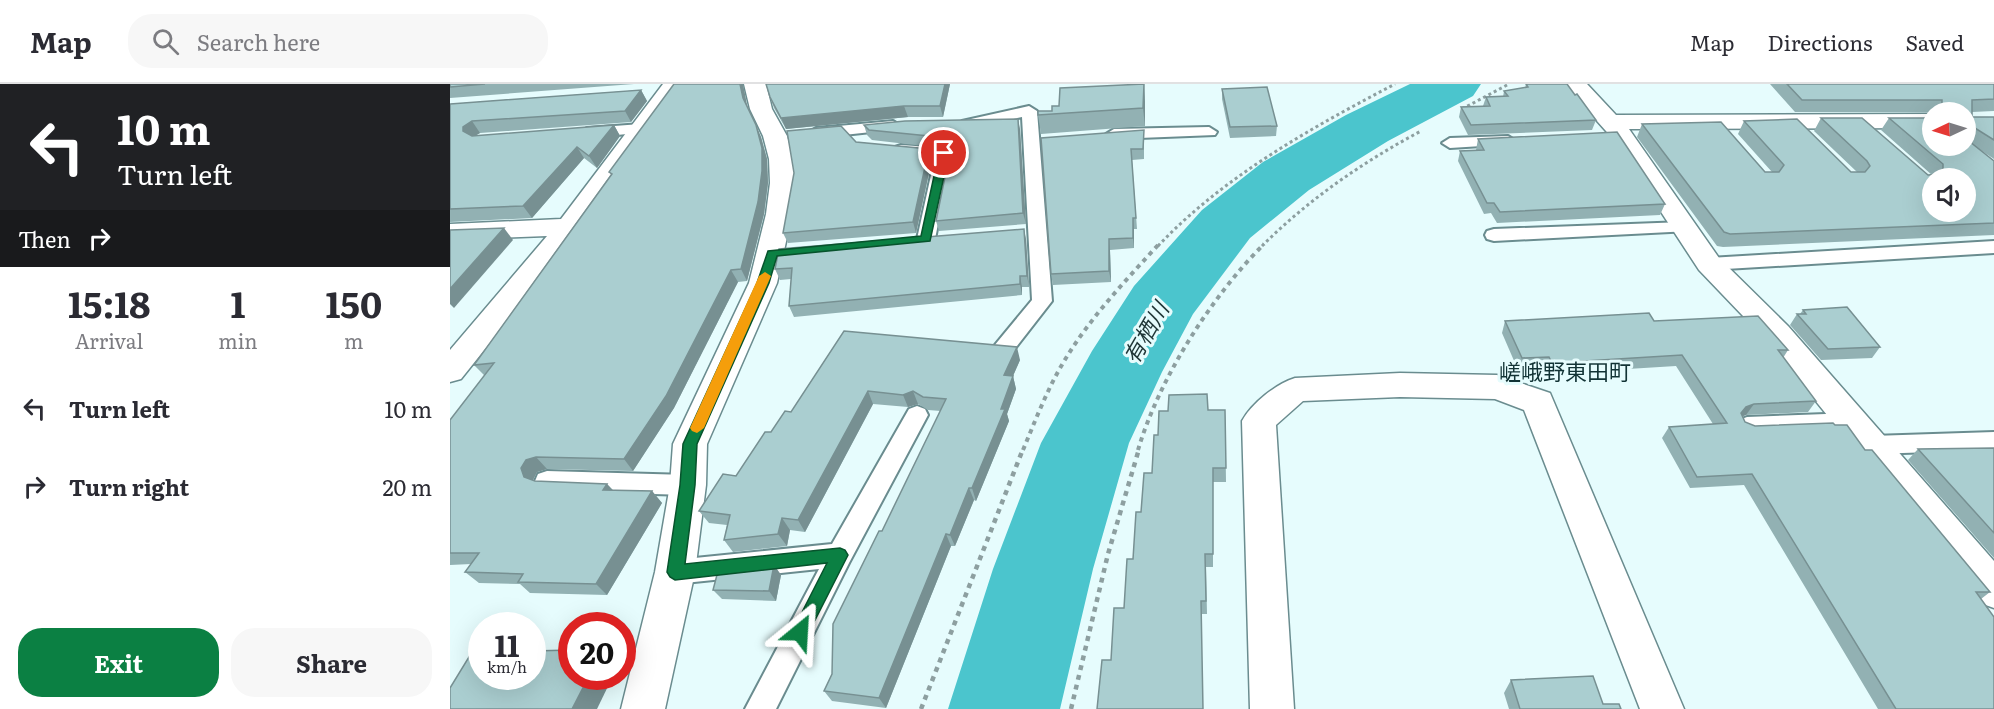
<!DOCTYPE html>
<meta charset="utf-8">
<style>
body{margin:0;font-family:Literata,"Noto Sans JP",serif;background:#f7f7f7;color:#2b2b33;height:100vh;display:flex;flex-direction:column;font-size:22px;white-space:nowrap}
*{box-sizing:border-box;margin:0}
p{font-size:20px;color:#7c7c81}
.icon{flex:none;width:33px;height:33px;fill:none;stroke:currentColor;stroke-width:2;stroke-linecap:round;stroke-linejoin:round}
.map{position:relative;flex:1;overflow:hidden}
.side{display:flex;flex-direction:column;background:#fff;width:450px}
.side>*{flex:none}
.top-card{background:#202124;color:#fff;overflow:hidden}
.needle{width:39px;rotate:266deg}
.controls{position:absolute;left:1472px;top:18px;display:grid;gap:12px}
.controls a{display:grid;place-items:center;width:54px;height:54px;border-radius:50%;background:#fff;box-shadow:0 6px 24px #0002;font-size:30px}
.speed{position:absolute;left:18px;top:528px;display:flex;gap:12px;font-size:30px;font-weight:700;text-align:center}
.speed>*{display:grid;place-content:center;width:78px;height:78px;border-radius:50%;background:#fff;box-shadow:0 6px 24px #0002;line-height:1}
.speed small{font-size:15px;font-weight:400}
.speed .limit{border:9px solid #d22;background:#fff;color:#111}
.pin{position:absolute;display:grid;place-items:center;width:51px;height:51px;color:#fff;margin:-26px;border:3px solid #fff;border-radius:50%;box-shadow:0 2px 6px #0007}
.me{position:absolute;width:66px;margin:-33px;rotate:27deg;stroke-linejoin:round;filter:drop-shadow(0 0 4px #0008)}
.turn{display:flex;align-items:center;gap:21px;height:126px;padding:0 18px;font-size:27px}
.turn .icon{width:78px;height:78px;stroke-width:2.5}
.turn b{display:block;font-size:42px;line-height:51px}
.then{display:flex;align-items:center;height:57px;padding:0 18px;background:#0003;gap:12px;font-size:22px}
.eta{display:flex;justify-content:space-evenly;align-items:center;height:102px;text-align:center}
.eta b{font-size:36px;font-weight:700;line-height:42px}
.action{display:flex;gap:12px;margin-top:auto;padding:12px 18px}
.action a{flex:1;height:69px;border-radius:24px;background:#0b8043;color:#fff;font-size:24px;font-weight:700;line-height:69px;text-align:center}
.action a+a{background:#f7f7f7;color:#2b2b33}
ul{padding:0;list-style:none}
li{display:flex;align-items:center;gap:18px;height:78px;padding:0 18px}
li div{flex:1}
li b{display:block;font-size:22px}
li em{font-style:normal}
header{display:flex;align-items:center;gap:36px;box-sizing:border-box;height:84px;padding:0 30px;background:#fff;border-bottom:2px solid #e1e1e2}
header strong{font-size:28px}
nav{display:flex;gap:33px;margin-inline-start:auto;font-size:21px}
.search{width:420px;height:54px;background:#f7f7f7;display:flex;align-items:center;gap:15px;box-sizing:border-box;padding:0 21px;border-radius:24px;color:#7c7c81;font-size:22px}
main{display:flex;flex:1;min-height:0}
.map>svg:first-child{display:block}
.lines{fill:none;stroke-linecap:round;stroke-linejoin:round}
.river{fill:#4bc5cd;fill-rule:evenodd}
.lane-casing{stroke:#6a8c8f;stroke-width:4}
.street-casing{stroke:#6a8c8f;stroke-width:3}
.secondary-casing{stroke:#6a8c8f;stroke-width:3}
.path-far2{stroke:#8d9fa0;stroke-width:3;stroke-dasharray:3 3;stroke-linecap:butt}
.path-far1{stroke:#8d9fa0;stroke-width:4;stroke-dasharray:4.5 4.5;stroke-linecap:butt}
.path{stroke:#8d9fa0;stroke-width:4.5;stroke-dasharray:5 5;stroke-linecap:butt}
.lane{fill:#fff;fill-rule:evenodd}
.street{fill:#fff;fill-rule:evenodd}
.secondary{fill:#fff;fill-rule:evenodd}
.wall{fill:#92b1b3}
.shaded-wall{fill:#779092}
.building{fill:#aaced0;stroke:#779092;stroke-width:1.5;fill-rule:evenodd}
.route{fill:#0b8043;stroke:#07532c;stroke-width:1.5}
.slow{fill:#f59e0b}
.labels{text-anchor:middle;stroke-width:6;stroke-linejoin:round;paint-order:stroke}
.water-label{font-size:22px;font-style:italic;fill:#1f3536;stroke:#e6fcfd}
.neighbourhood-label{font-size:22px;fill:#123335;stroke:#e6fcfd}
</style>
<header>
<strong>Map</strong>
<div class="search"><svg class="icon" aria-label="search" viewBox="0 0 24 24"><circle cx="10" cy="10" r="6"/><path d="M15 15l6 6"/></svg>Search here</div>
<nav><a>Map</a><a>Directions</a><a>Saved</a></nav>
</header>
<main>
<section class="side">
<div class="top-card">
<div class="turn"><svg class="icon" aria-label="left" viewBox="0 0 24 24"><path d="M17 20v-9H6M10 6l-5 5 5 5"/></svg><div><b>10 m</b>Turn left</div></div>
<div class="then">Then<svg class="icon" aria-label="right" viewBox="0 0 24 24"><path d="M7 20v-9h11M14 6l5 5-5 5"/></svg></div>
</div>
<div class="eta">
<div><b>15:18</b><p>Arrival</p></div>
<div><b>1</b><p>min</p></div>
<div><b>150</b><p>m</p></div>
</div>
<ul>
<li><svg class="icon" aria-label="left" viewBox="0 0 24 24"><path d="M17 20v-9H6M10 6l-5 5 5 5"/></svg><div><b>Turn left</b></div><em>10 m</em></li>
<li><svg class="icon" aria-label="right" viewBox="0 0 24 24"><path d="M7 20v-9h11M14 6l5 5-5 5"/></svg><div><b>Turn right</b></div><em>20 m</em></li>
</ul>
<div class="action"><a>Exit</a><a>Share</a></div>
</section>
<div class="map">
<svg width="1544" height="625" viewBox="0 0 1544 625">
<rect width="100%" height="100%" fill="#e6fcfd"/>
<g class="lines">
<path class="river" d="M960 0H1031L1023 12 938 57 859 106 800 154 743 230 712 288 679 359 643 485 610 625H498L543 485 591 359 642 267 684 202 752 126 813 78 896 31Z"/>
<g class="lane-casing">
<g id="lane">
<path d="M579 22 587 27 602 217 563 267 555 269 547 267 544 262 582 216 572 33 518 45 510 40 512 37Z"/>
<path d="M443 37 451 42 449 45 366 54 358 49 366 44Z"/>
<path d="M191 40 197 42 199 45 197 48 137 54 129 49 137 44Z"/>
<path d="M759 43 767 48 765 51 664 55 656 50 664 45Z"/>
<path d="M1058 52 1066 57 1064 60 1000 64 992 59 1000 54Z"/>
<path d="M451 61 494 64 502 69 485 155 483 159H469L467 155 485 73 445 69 443 66 445 63Z"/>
<path d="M1234 138 1240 139 1243 143 1240 147 1044 157 1037 155 1035 151 1037 147 1044 145Z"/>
<path d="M1544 157V169L1259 186 1252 184 1249 180 1252 176 1259 174Z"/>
<path d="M467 322 475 325 478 331 399 479 326 625H295L369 485 225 500 216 496 212 488 216 480 225 476 382 460 459 325Z"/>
<path d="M1403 329 1411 332 1415 338 1411 344 1403 347 1297 351 1289 348 1285 342 1289 336 1297 333Z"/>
<path d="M1544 348V366L1422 370 1414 367 1410 361 1414 355 1422 352Z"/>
<path d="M97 387 238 391 247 394 250 401 247 408 238 411 97 407 88 404 85 397 88 390Z"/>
</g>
</g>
<g class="street-casing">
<g id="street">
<path d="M213 0H235L128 149 11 295 0 298V266L97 152 0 156V140L111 135Z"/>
<path d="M1114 0H1137L1166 31 1482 30V44L1179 45 1269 174 1338 242 1544 477V524L1530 519 1316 256 1249 186 1164 56Z"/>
<path d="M950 289 1047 291 1100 309 1234 625H1190L1074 326 1045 315 950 313 853 317 826 341 844 625H800L792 337C802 319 826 300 845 294Z"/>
</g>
</g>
<g class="secondary-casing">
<path id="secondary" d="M294 0H316L322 25 337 52 343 75 346 99 342 130 327 199 257 360 256 401 245 488 215 625H171L205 488 220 401 223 360 299 199 316 130 320 99 319 75 313 52 300 25Z"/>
</g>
<g class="path-far2">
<path d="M1012 25 1059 0"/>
<path d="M708 162C774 92 861 44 945 0"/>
<path d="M812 162C859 115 913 78 971 47"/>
</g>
<g class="path-far1">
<path d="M573 366C586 335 598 303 616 274 641 233 676 196 709 160"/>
<path d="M688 366C709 295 761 213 814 160"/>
</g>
<g class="path">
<path d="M471 625 573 365"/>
<path d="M621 625 658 470 689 365"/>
</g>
<use href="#lane" class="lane"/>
<use href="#street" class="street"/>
<use href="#secondary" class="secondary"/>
</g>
<g class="wall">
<path d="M0 0H184L0 14Z"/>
<path d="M293 0 297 24 311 53 317 75 318 99 314 130 297 197 288 198 224 324 183 387 97 385 87 388 83 396 85 397 157 400 163 406 202 407 212 419 157 511 80 509 70 500 29 499 15 488 21 480 0 481V336L35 292 24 281 161 90 159 88Z"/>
<path d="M316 0H500L493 33H458L336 45 324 24 320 13Z"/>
<path d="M694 0 695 18V42L591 50 588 31 602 27 609 22Z"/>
<path d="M1076 0 1125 11 1146 36 1142 46 1018 51 1009 33 1011 23 1033 22 1036 13H1053L1054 7 1075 4Z"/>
<path d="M1320 0H1544V27L1522 28V33H1544V75L1526 63 1544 77V151L1273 163 1267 162 1187 53 1192 40 1315 88H1322L1288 50 1294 37 1401 88H1407L1364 47 1371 34 1478 91H1482L1431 46 1439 34 1515 62V28H1345Z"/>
<path d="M772 5 827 42 826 52 780 54 772 15Z"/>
<path d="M191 6 197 17 181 38 30 49 25 52 164 41 170 52 147 84 134 74 82 134 0 138V20Z"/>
<path d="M414 41 570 45 576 140 489 147 486 137 500 65 422 56 417 51Z"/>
<path d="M591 54 694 57V75L682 76 687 145H684V164L660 166 661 198 603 201 601 190Z"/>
<path d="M1028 55 1215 120 1210 131 1047 139 1041 129 1034 130 1008 77 1010 67 1026 66Z"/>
<path d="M406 58 479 65 482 75 466 149 338 159 333 149Z"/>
<path d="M576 155 579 203H572V211L344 233 339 222 341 195 330 196 325 185Z"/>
<path d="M1353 226 1430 263 1422 274 1371 276 1340 241 1347 230H1350Z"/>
<path d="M1055 237H1204L1338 266 1333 274 1366 317 1358 328 1296 331 1292 332 1295 338 1305 342 1385 341 1415 366 1540 508 1531 515 1544 625H1428L1294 401 1240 404 1212 354 1219 343 1263 340 1226 282 1097 290 1095 284 1068 286 1052 249Z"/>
<path d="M394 247 570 276 563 292 566 305 557 330 559 337 526 417 524 416 505 462H501L436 624 382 617 374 607 382 590 491 327 478 326 468 320 458 323 423 320 355 448 340 446 337 462 283 468 274 456 277 441 259 439 249 427 286 392 321 348 341 328Z"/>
<path d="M758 326H775L776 398H763V483H756L757 530H751L661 576 674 524 691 428 702 389 708 351Z"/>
<path d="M1544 364V474L1458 376 1468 365Z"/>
<path d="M324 481 331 491 326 517 272 515 263 506Z"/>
<path d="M1061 596 1153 620 1171 625H1059L1054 609Z"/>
</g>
<g class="shaded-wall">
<path d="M290 0H293L298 26 293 14Z"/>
<path d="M495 0H500L493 33 490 22Z"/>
<path d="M694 0 695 18V42L693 24Z"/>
<path d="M191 6 197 17 181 38 175 27Z"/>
<path d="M454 22 458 33 336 45 331 34Z"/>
<path d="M568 35 570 45 576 140 573 129Z"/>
<path d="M22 37 30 49 21 54 13 47V43Z"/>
<path d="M164 41 170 52 147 84 139 72Z"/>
<path d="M306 41 311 53 317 75 318 99 314 130 297 197 291 185Z"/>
<path d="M127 63 134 74 82 134 73 122Z"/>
<path d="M479 65 482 75 466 149 463 138Z"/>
<path d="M683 134 684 145V164L683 154Z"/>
<path d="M54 144 63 156 4 224 0 220V205Z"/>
<path d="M574 145 576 155 579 203 577 192Z"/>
<path d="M659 155 660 166 661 198 659 187Z"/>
<path d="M281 186 288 198 224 324 183 387 174 375Z"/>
<path d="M570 192 572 203V211L570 200Z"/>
<path d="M567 263 570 276 563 292 566 305 557 330 559 337 526 417 522 404 551 325 554 291Z"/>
<path d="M418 307 423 320 355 448 348 436Z"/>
<path d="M463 307 468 320 458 323 453 311Z"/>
<path d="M1304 320 1296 331 1288 334 1296 323Z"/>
<path d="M86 373 97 385 87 388 83 396 86 405 74 393 71 384 76 376Z"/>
<path d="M157 400 167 411 153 406Z"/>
<path d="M519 404 524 416 505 462 500 451Z"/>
<path d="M202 407 212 419 157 511 146 500Z"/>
<path d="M332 434 340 446 337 462 328 450Z"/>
<path d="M496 450 501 462 436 624 429 614Z"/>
<path d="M324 481 331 491 326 517 319 507Z"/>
<path d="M139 592H163L147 625H122Z"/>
</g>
<g class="building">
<path d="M0 0H35L0 3Z"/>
<path d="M224 0H290L293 14 306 41 312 64V87L308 118 291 185 281 186 216 312 174 375 86 373 76 376 71 384 74 393 85 397 157 400 153 406 202 407 146 500 68 498 73 490 15 488 29 469H0V336L44 279 24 281 162 90 159 88Z"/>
<path d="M316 0H495L490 22H454L331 34 320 13Z"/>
<path d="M694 0 693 24 588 31V27H602V22H609L610 4Z"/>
<path d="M1076 0H1117L1125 11 1127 10 1146 36 1021 41 1011 23 1040 22 1036 13 1058 12 1054 7 1078 3Z"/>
<path d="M1337 0H1544V15L1522 16V33H1544V56L1525 44H1522V47L1515 48V28H1492V16H1352Z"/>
<path d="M817 3 827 42 780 43 772 5Z"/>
<path d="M191 6 175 27 22 37 13 43V47L22 52 164 41 139 72 127 63 73 122 0 125V20Z"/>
<path d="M1371 34H1412L1478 91 1493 90V80L1439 34H1482V62H1515V54L1544 77V139L1280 150 1274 148 1192 40 1271 38 1315 88H1329L1334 81 1294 37 1347 35 1401 88H1415L1420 82 1417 77ZM1482 94H1515V128H1482Z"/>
<path d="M568 35 573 129 486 137 502 59 499 54 419 46 414 41 455 37Z"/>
<path d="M391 42 406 58 479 65 463 138 333 149 344 89 337 47Z"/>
<path d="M694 46 693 65H681L686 134H683V154L659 155V187L601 190 591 54Z"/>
<path d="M1167 48 1215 120 1050 128 1044 119H1037L1010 67 1034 66 1028 55Z"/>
<path d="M54 144 0 205V146Z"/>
<path d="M574 145 577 192H570V200L339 222 342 184 325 185 329 165Z"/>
<path d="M1397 223 1430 263 1378 265 1347 230H1356L1353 226Z"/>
<path d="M1199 229 1204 237 1308 232 1338 266H1328L1366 317 1304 320 1296 323 1291 329 1295 338 1305 342 1383 339 1385 341H1397L1415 366H1422L1540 508H1526L1544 533V625H1446L1302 390 1247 393 1219 343 1277 339 1232 271 1102 279 1099 273 1072 274 1055 237Z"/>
<path d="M394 247 567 263 554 291 563 292 551 325H555L522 404H519L500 451 496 450 429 614 374 607 382 590 383 540 429 447H432L496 315 473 313 463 307 453 311 418 307 348 436 332 434 328 450 274 456 280 431 249 427 273 390 286 392 315 348H321L335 327 341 328Z"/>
<path d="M757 310 758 326H775L776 384H763V470H755L756 517H751L753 625H647L652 576H661L664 524H674L677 475H683L686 428H691L694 389H702L704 351H708L709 327H718L719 311Z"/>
<path d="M1544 364V449L1468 365Z"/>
<path d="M324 481 319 507 263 506 268 487Z"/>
<path d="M122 566V592H139L122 625H0V604L22 568H32V592H82V567Z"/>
<path d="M1143 592 1153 620H1169L1171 625H1070L1061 596Z"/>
</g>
<path class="route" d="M494 66 499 69 480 157 327 172 319 199 247 360 245 401 235 480 390 464 395 466 398 471 356 554 350 556 344 554 342 548 377 479 225 496 220 493 217 488 230 401 233 360 307 199 318 167 471 152 489 69Z"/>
<path class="slow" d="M315 188 321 192 254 344 247 349 242 347 240 344 309 192Z"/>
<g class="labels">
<g class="water-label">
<text transform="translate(696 249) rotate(-60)" y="8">有栖川</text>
</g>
<g class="neighbourhood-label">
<text x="1115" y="296">嵯峨野東田町</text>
</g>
</g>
</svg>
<div class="controls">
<a><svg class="needle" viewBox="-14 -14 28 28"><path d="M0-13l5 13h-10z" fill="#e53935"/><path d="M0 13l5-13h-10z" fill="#7c7c81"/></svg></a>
<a><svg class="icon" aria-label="sound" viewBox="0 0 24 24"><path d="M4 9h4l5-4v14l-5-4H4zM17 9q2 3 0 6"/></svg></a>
</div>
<div class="speed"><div>11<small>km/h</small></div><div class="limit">20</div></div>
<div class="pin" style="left:494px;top:69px;background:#d93025"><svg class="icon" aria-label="arrive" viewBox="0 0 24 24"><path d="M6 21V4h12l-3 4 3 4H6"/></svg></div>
<svg class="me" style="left:350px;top:548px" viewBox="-20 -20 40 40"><path d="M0-17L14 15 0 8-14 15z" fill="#0b8043" stroke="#fff" stroke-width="4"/></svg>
</div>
</main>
